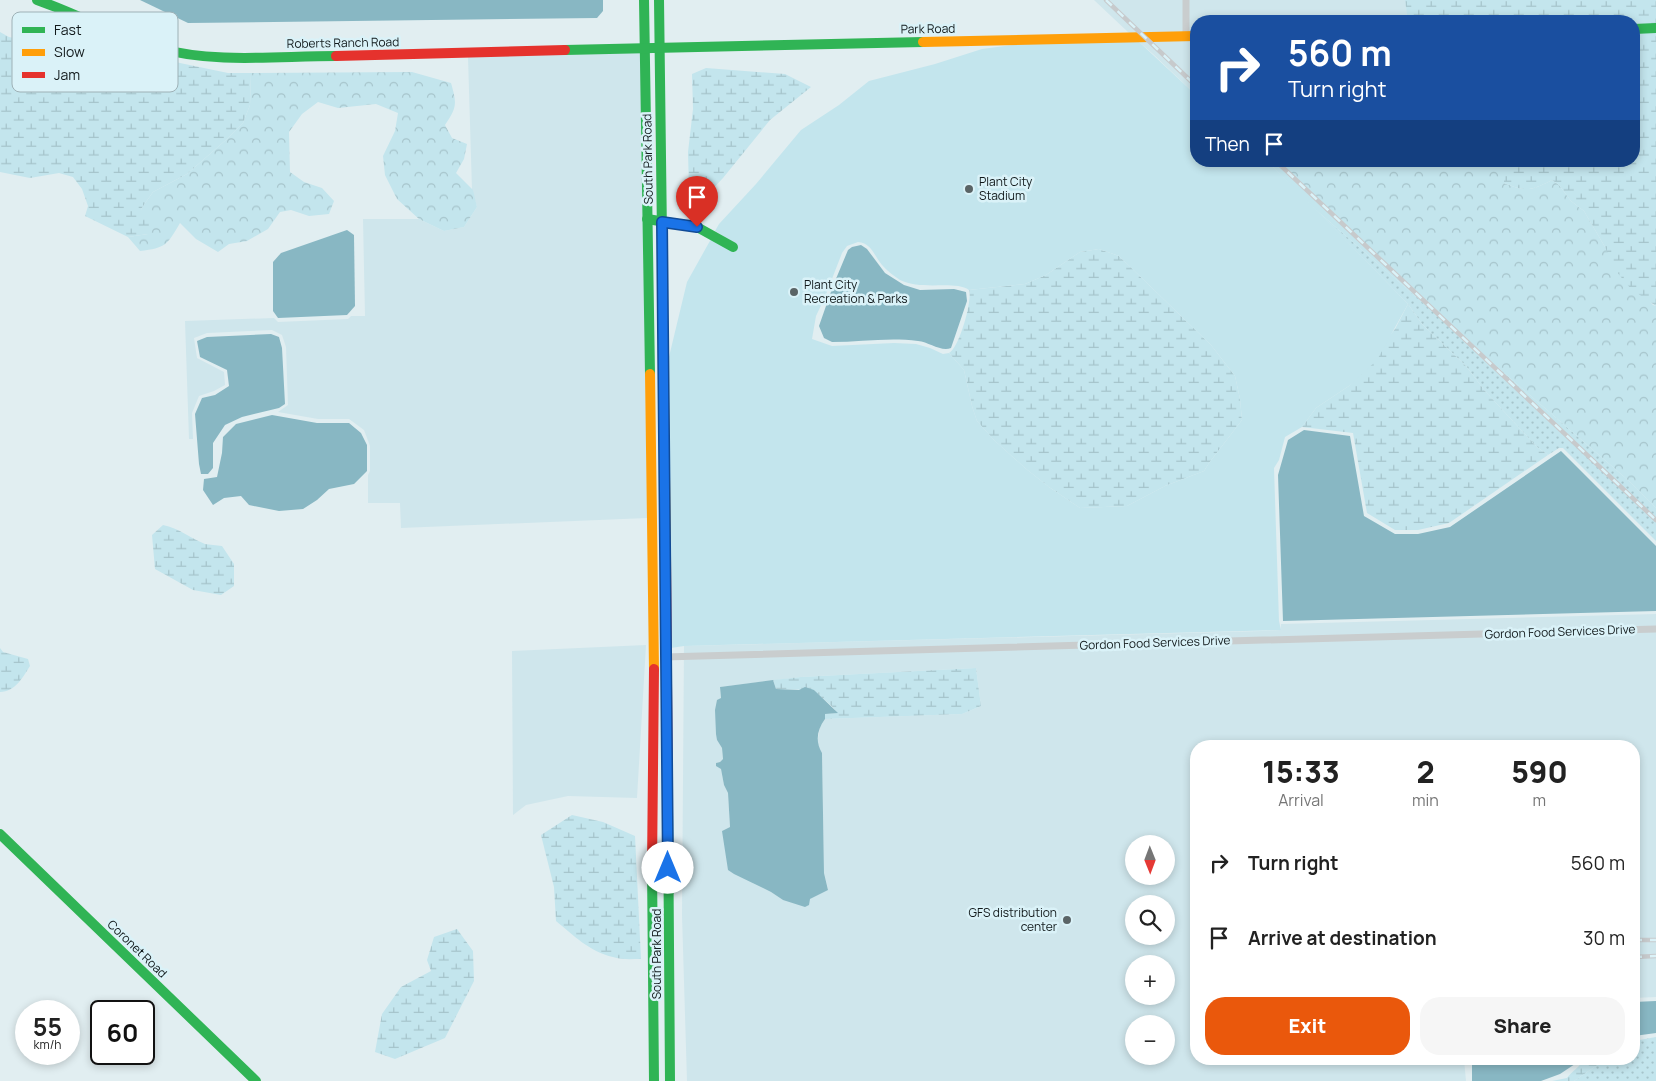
<!DOCTYPE html>
<meta charset="utf-8">
<style>
body{margin:0;font-family:Manrope,sans-serif;background:#f6f6f6;color:#222;height:100vh;display:flex;flex-direction:column;font-size:19px;white-space:nowrap}
*{box-sizing:border-box;margin:0}
p{font-size:16px;color:#767676}
.icon{flex:none;width:28px;height:28px;fill:none;stroke:currentColor;stroke-width:2;stroke-linecap:round;stroke-linejoin:round}
.map{position:relative;flex:1;overflow:hidden}
.panel{position:absolute;left:1190px;top:740px;width:450px;height:325px;display:flex;flex-direction:column;background:#fff;border-radius:20px;box-shadow:0 2px 8px #0003}
.panel>*{flex:none}
.banner{position:absolute;left:1190px;top:15px;width:450px;height:152px;border-radius:20px;box-shadow:0 2px 8px #0003;background:#1a4fa0;color:#fff;overflow:hidden}
.needle{width:32px;rotate:179deg}
.tools{position:absolute;left:1125px;top:835px;display:grid;gap:10px}
.tools a{display:grid;place-items:center;width:50px;height:50px;border-radius:50%;background:#fff;box-shadow:0 2px 8px #0003;font-size:25px}
.speed{position:absolute;left:15px;top:1000px;display:flex;gap:10px;font-size:25px;font-weight:700;text-align:center}
.speed>*{display:grid;place-content:center;width:65px;height:65px;border-radius:50%;background:#fff;box-shadow:0 2px 8px #0003;line-height:1}
.speed small{font-size:12px;font-weight:400}
.speed .limit{border:2px solid #111;border-radius:8px;background:#fff;color:#111}
.pin{position:absolute;display:grid;place-items:center;width:42px;height:42px;color:#fff;margin:-51px -21px;border-radius:50% 50% 50% 0;rotate:-45deg;box-shadow:0 0 5px #0007}
.pin .icon{rotate:45deg}
.me{position:absolute;width:55px;margin:-28px;rotate:0deg;stroke-linejoin:round;filter:drop-shadow(0 0 4px #0008)}
.turn{display:flex;align-items:center;gap:18px;height:105px;padding:0 15px;font-size:22px}
.turn .icon{width:65px;height:65px;stroke-width:2.5}
.turn b{display:block;font-size:35px;line-height:42px}
.then{display:flex;align-items:center;height:48px;padding:0 15px;background:#0003;gap:10px;font-size:19px}
.eta{display:flex;justify-content:space-evenly;align-items:center;height:85px;text-align:center}
.eta b{font-size:30px;font-weight:800;line-height:35px}
.cta{display:flex;gap:10px;margin-top:auto;padding:10px 15px}
.cta a{flex:1;height:58px;border-radius:20px;background:#ea580c;color:#fff;font-size:20px;font-weight:800;line-height:58px;text-align:center}
.cta a+a{background:#f6f6f6;color:#222}
ul{padding:0;list-style:none}
li{display:flex;align-items:center;gap:15px;height:75px;padding:0 15px}
li div{flex:1}
li b{display:block;font-size:19px}
li em{font-style:normal}
.map>svg:first-child{display:block}
.built{fill:#cfe6ec;fill-rule:evenodd}
.grass{fill:url(#grass-dots)}
.forest{fill:url(#forest-crowns)}
.wetland{fill:url(#wetland-marsh)}
.park{fill:#c3e5ed;fill-rule:evenodd}
.water{fill:#88b7c3}
.lines{fill:none;stroke-linecap:round;stroke-linejoin:round}
.street{stroke:#c9cdce;stroke-width:7}
.fast{stroke:#30b455;stroke-width:10}
.slow{stroke:#ff9f0a;stroke-width:10}
.jam{stroke:#e5322d;stroke-width:10}
.rail-casing{stroke:#c7cacc;stroke-width:4.5}
.rail{stroke:#daf2f8;stroke-width:2.5;stroke-dasharray:8;stroke-linecap:butt}
.route-casing{stroke:#114b97;stroke-width:12}
.route{stroke:#1a73e8;stroke-width:9}
.poi-dot{fill:#5a6466;stroke:#daf2f8;stroke-width:2}
.labels{text-anchor:middle;stroke-width:5;stroke-linejoin:round;paint-order:stroke}
.street-label{font-size:12px;fill:#11191b;stroke:#daf2f8}
.poi-label{font-size:12px;fill:#11191b;stroke:#daf2f8;text-anchor:start}
.key{fill:#daf2f8;stroke:#9eb1b6;stroke-width:1}
.key-label{font-size:14px;fill:#11191b}
</style>
<div class="map">
<svg width="1656" height="1081" viewBox="0 0 1656 1081">
<defs>
<pattern id="grass-dots" width="8" height="8" patternUnits="userSpaceOnUse" patternTransform="scale(1.25)"><rect width="8" height="8" fill="#c3e5ed"/><path d="M2 2h.1M6 6h.1" fill="none" stroke="#a6c4cb" stroke-width="1.8" stroke-linecap="round"/></pattern>
<pattern id="forest-crowns" width="20" height="18" patternUnits="userSpaceOnUse" patternTransform="scale(1.25)"><rect width="20" height="18" fill="#c3e5ed"/><path d="M2 6a3 3 0 1 1 6 0M12 15a3 3 0 1 1 6 0" fill="none" stroke="#a6c4cb"/></pattern>
<pattern id="wetland-marsh" width="20" height="14" patternUnits="userSpaceOnUse" patternTransform="scale(1.25)"><rect width="20" height="14" fill="#c3e5ed"/><path d="M1 5h8M5 5V1M11 12h8M15 12V8" fill="none" stroke="#a6c4cb"/></pattern>
</defs>
<rect width="100%" height="100%" fill="#e1eef1"/>
<g class="built">
<path d="M1094 0H1405L1409 20 1408 21H1196V32L1129 33Z"/>
<path d="M1138 41H1196V95L1153 54Z"/>
<path d="M641 52 647 518 401 528 400 503H368V475L370 471V446L364 430 349 419H318L278 412 288 405 286 347 282 335 272 330 207 333 194 338 197 358 224 372 225 385 214 391 199 396 192 413 193 439H189L185 321 274 318 278 322 348 319 351 316H365L363 219H419L444 231 464 227 477 207 472 190 468 57Z"/>
<path d="M1656 614V997L1634 998V746H1196V1059H1464L1466 1081H687L682 915 684 646 1262 631 1281 630V624ZM976 668 981 706 962 714 825 719 820 727 817 744 822 753 824 873 828 889 810 899 783 900 771 892 753 883 722 831 730 827 728 793 724 785 721 769 716 763 720 762 723 759 722 748 717 740 721 698 720 687 801 677ZM1134 844H1166V876H1134ZM1134 904H1166V936H1134ZM1134 964H1166V996H1134ZM1134 1024H1166V1056H1134Z"/>
<path d="M646 645 637 798 568 796 526 805 513 815 512 651Z"/>
</g>
<g class="grass">
<path d="M1316 210 1629 481 1656 508V541L1563 448H1559L1548 455 1537 447 1485 391 1466 366 1422 324 1408 304Z"/>
<path d="M1656 1037V1081H1574L1606 1059H1634V1041Z"/>
</g>
<g class="forest">
<path d="M412 72 451 83C457 104 457 107 445 125L452 138 467 144 464 159 456 173 473 190 477 207 464 227 444 231 419 219 397 199 385 175 383 156 395 131 398 113 376 104 338 108 318 102 302 114 289 132 290 172 304 182 322 188 334 201 329 214 309 216 291 210 280 212 268 229 247 241 229 244 218 252 196 239 180 223C167 245 166 248 140 251L128 237 148 234 141 209 153 192 187 174 227 139 243 123 250 105 251 73Z"/>
<path d="M1267 161H1504V183C1526 192 1531 191 1552 180L1559 185 1571 201 1584 211 1605 247 1653 305 1656 306V508L1629 481 1316 210Z"/>
</g>
<g class="wetland">
<path d="M1405 0H1656V24H1634V21H1408Z"/>
<path d="M0 32 9 37 40 43 84 36 180 63 228 73H251L250 105 243 123 227 139 187 174 153 192 141 209 152 224 148 234 128 237 85 216 88 206 82 189 73 177 59 173 30 178 0 172Z"/>
<path d="M1634 33H1656V306L1631 289 1616 271 1605 247 1584 211 1571 201 1559 185 1552 180C1531 191 1526 192 1504 183V161H1634Z"/>
<path d="M706 68 785 74 811 87 770 120 723 178 705 197 689 189 688 152 693 109 692 74Z"/>
<path d="M1099 249 1119 256 1211 345 1235 376 1240 399 1242 420 1209 463 1204 471 1165 486 1127 506 1080 508 1049 487 1025 468 994 440 977 421 972 406 964 370 949 353C959 349 973 299 969 290L1025 284 1046 275 1080 252Z"/>
<path d="M1408 304 1422 324 1466 366 1485 391 1537 447 1548 455 1449 523 1418 530H1395L1367 513 1353 433 1302 427 1316 408 1349 386 1395 329Z"/>
<path d="M163 525C179 528 190 538 205 544 210 545 216 545 222 546L234 564V586L221 595 193 590 155 569 152 535Z"/>
<path d="M0 648 3 652 28 659 30 666C23 677 15 692 0 692Z"/>
<path d="M976 668 981 706 962 714 825 719 824 714 837 713C832 704 821 698 814 690L776 689 773 680 801 677Z"/>
<path d="M572 815 603 822 635 836 641 959C632 959 621 960 613 957 590 952 573 935 556 921L554 887 541 835Z"/>
<path d="M457 929 473 951 474 981 445 1038 395 1059 375 1052 382 1014 401 987 431 971 427 960 434 937Z"/>
<path d="M1584 1059H1606L1574 1081H1552L1567 1078C1572 1071 1580 1067 1584 1059Z"/>
</g>
<path class="park" d="M1138 41 1196 95V161H1267L1298 191 1408 304 1377 360 1349 386 1316 408 1302 427 1285 437 1279 460 1274 468 1279 621 1281 630 684 646 671 648 668 361 687 282 711 239 734 252 738 245 715 231 719 224 756 184 801 130 839 105 869 81 935 64 982 49 1020 44ZM858 242C872 243 874 256 882 265 887 271 894 276 900 280 922 291 955 280 969 290L1025 284 1046 275 1080 252 1099 249 1119 256 1211 345 1235 376 1240 399 1242 420 1209 463 1204 471 1165 486 1127 506 1080 508 1049 487 1025 468 994 440 977 421 972 406 964 370 949 353 943 354 930 348 916 344 894 343 832 346 812 339 816 316 825 297 842 253 847 246Z"/>
<g class="water">
<path d="M140 0H603V11L597 18 188 23Z"/>
<path d="M347 230 354 235 355 306 347 315 278 318 273 311V262L281 253Z"/>
<path d="M861 245 867 249 885 273 904 285 920 290 954 289 966 292 967 301 951 348C941 352 929 342 918 341 889 337 860 342 832 342L824 338 819 326 833 286 848 250 852 247Z"/>
<path d="M271 334 279 337 282 348 285 404 279 408 242 417 225 425 213 443V468L208 474H201L199 464 195 414 202 398 215 395 229 386 227 370 200 357 197 341 207 337Z"/>
<path d="M272 415 317 423H349L361 433 367 445V471L354 484 329 489 317 500 303 509 279 511 249 505 241 496 224 498 213 505 203 490 204 479 217 477 222 453 223 437 236 424Z"/>
<path d="M1304 430 1350 436 1364 516 1395 534H1418L1450 527 1561 451 1656 546V611L1283 621 1278 475 1288 440Z"/>
<path d="M773 680 776 689 799 690 805 687 814 690 838 713 825 714V719C817 730 815 741 822 753L824 873 828 890 810 899 809 905 805 907 783 900 771 892 734 874 728 870 722 831 730 827 728 793 724 785 721 769 716 766V763L720 762 723 759 722 748 717 740 716 734 715 710 717 700 721 698 720 687Z"/>
<path d="M1656 1001V1033L1634 1036V1002Z"/>
<path d="M1472 1059H1580L1578 1062 1560 1074 1541 1081H1472Z"/>
</g>
<g class="lines">
<g class="street">
<path d="M1186 0V37"/>
<path d="M664 657 1656 629"/>
</g>
<g class="fast">
<path d="M37 0C78 14 116 36 158 48 215 64 277 56 336 56"/>
<path d="M644 0 650 374"/>
<path d="M659 0 663 315"/>
<path d="M1634 29 1656 28"/>
<path d="M565 50 923 42"/>
<path d="M647 219 697 227 733 247"/>
<path d="M668 810 670 1081"/>
<path d="M0 834 256 1081"/>
<path d="M652 867 654 1081"/>
</g>
<g class="slow">
<path d="M923 42 1196 36"/>
<path d="M663 315 666 556"/>
<path d="M650 374 654 669"/>
</g>
<g class="jam">
<path d="M336 56 565 50"/>
<path d="M666 556 668 810"/>
<path d="M652 867 654 669"/>
</g>
<g class="rail-casing">
<g id="rail">
<path d="M1106 0 1196 86"/>
<path d="M1276 161 1656 520"/>
<path d="M1634 940H1656"/>
<path d="M1634 957 1656 956"/>
</g>
</g>
<use href="#rail" class="rail"/>
</g>
<g class="lines">
<g class="route-casing">
<path id="route" d="M668 868 662 222 697 227"/>
</g>
<use href="#route" class="route"/>
</g>
<g class="poi-dot">
<circle cx="969" cy="189" r="5"/>
<circle cx="794" cy="292" r="5"/>
<circle cx="1067" cy="920" r="5"/>
</g>
<g class="labels">
<g class="street-label">
<text transform="translate(928 29) rotate(-1)" y="4">Park Road</text>
<text transform="translate(343 43) rotate(-1)" y="4">Roberts Ranch Road</text>
<text transform="translate(648 159) rotate(-91)" y="4">South Park Road</text>
<text transform="translate(1560 632) rotate(-2)" y="4">Gordon Food Services Drive</text>
<text transform="translate(1155 643) rotate(-2)" y="4">Gordon Food Services Drive</text>
<text transform="translate(137 949) rotate(44)" y="4">Coronet Road</text>
<text transform="translate(657 954) rotate(-90)" y="4">South Park Road</text>
</g>
<g class="poi-label">
<text x="979" y="186">Plant City<tspan x="979" dy="14">Stadium</tspan></text>
<text x="804" y="289">Plant City<tspan x="804" dy="14">Recreation &amp; Parks</tspan></text>
<text x="1057" y="917" text-anchor="end">GFS distribution<tspan x="1057" dy="14">center</tspan></text>
</g>
</g>
<rect x="12" y="12" width="166" height="80" rx="8" class="key"/>
<rect x="22" y="27" width="23" height="6" fill="#30b455"/>
<rect x="22" y="49" width="23" height="7" fill="#ff9f0a"/>
<rect x="22" y="72" width="23" height="6" fill="#e5322d"/>
<g class="key-label">
<text x="54" y="35">Fast</text>
<text x="54" y="57">Slow</text>
<text x="54" y="80">Jam</text>
</g>
</svg>
<div class="tools">
<a><svg class="needle" viewBox="-14 -14 28 28"><path d="M0-13l5 13h-10z" fill="#e53935"/><path d="M0 13l5-13h-10z" fill="#767676"/></svg></a>
<a><svg class="icon" aria-label="search" viewBox="0 0 24 24"><circle cx="10" cy="10" r="6"/><path d="M15 15l6 6"/></svg></a>
<a>+</a>
<a>−</a>
</div>
<div class="speed"><div>55<small>km/h</small></div><div class="limit">60</div></div>
<div class="pin" style="left:697px;top:227px;background:#d93025"><svg class="icon" aria-label="arrive" viewBox="0 0 24 24"><path d="M6 21V4h12l-3 4 3 4H6"/></svg></div>
<svg class="me" style="left:668px;top:868px" viewBox="-20 -20 40 40"><circle r="19" fill="#fff"/><path d="M0-13L10 11 0 6-10 11z" fill="#1a73e8"/></svg>
<div class="banner">
<div class="turn"><svg class="icon" aria-label="right" viewBox="0 0 24 24"><path d="M7 20v-9h11M14 6l5 5-5 5"/></svg><div><b>560 m</b>Turn right</div></div>
<div class="then">Then<svg class="icon" aria-label="arrive" viewBox="0 0 24 24"><path d="M6 21V4h12l-3 4 3 4H6"/></svg></div>
</div>
<section class="panel">
<div class="eta">
<div><b>15:33</b><p>Arrival</p></div>
<div><b>2</b><p>min</p></div>
<div><b>590</b><p>m</p></div>
</div>
<ul>
<li><svg class="icon" aria-label="right" viewBox="0 0 24 24"><path d="M7 20v-9h11M14 6l5 5-5 5"/></svg><div><b>Turn right</b></div><em>560 m</em></li>
<li><svg class="icon" aria-label="arrive" viewBox="0 0 24 24"><path d="M6 21V4h12l-3 4 3 4H6"/></svg><div><b>Arrive at destination</b></div><em>30 m</em></li>
</ul>
<div class="cta"><a>Exit</a><a>Share</a></div>
</section>
</div>
